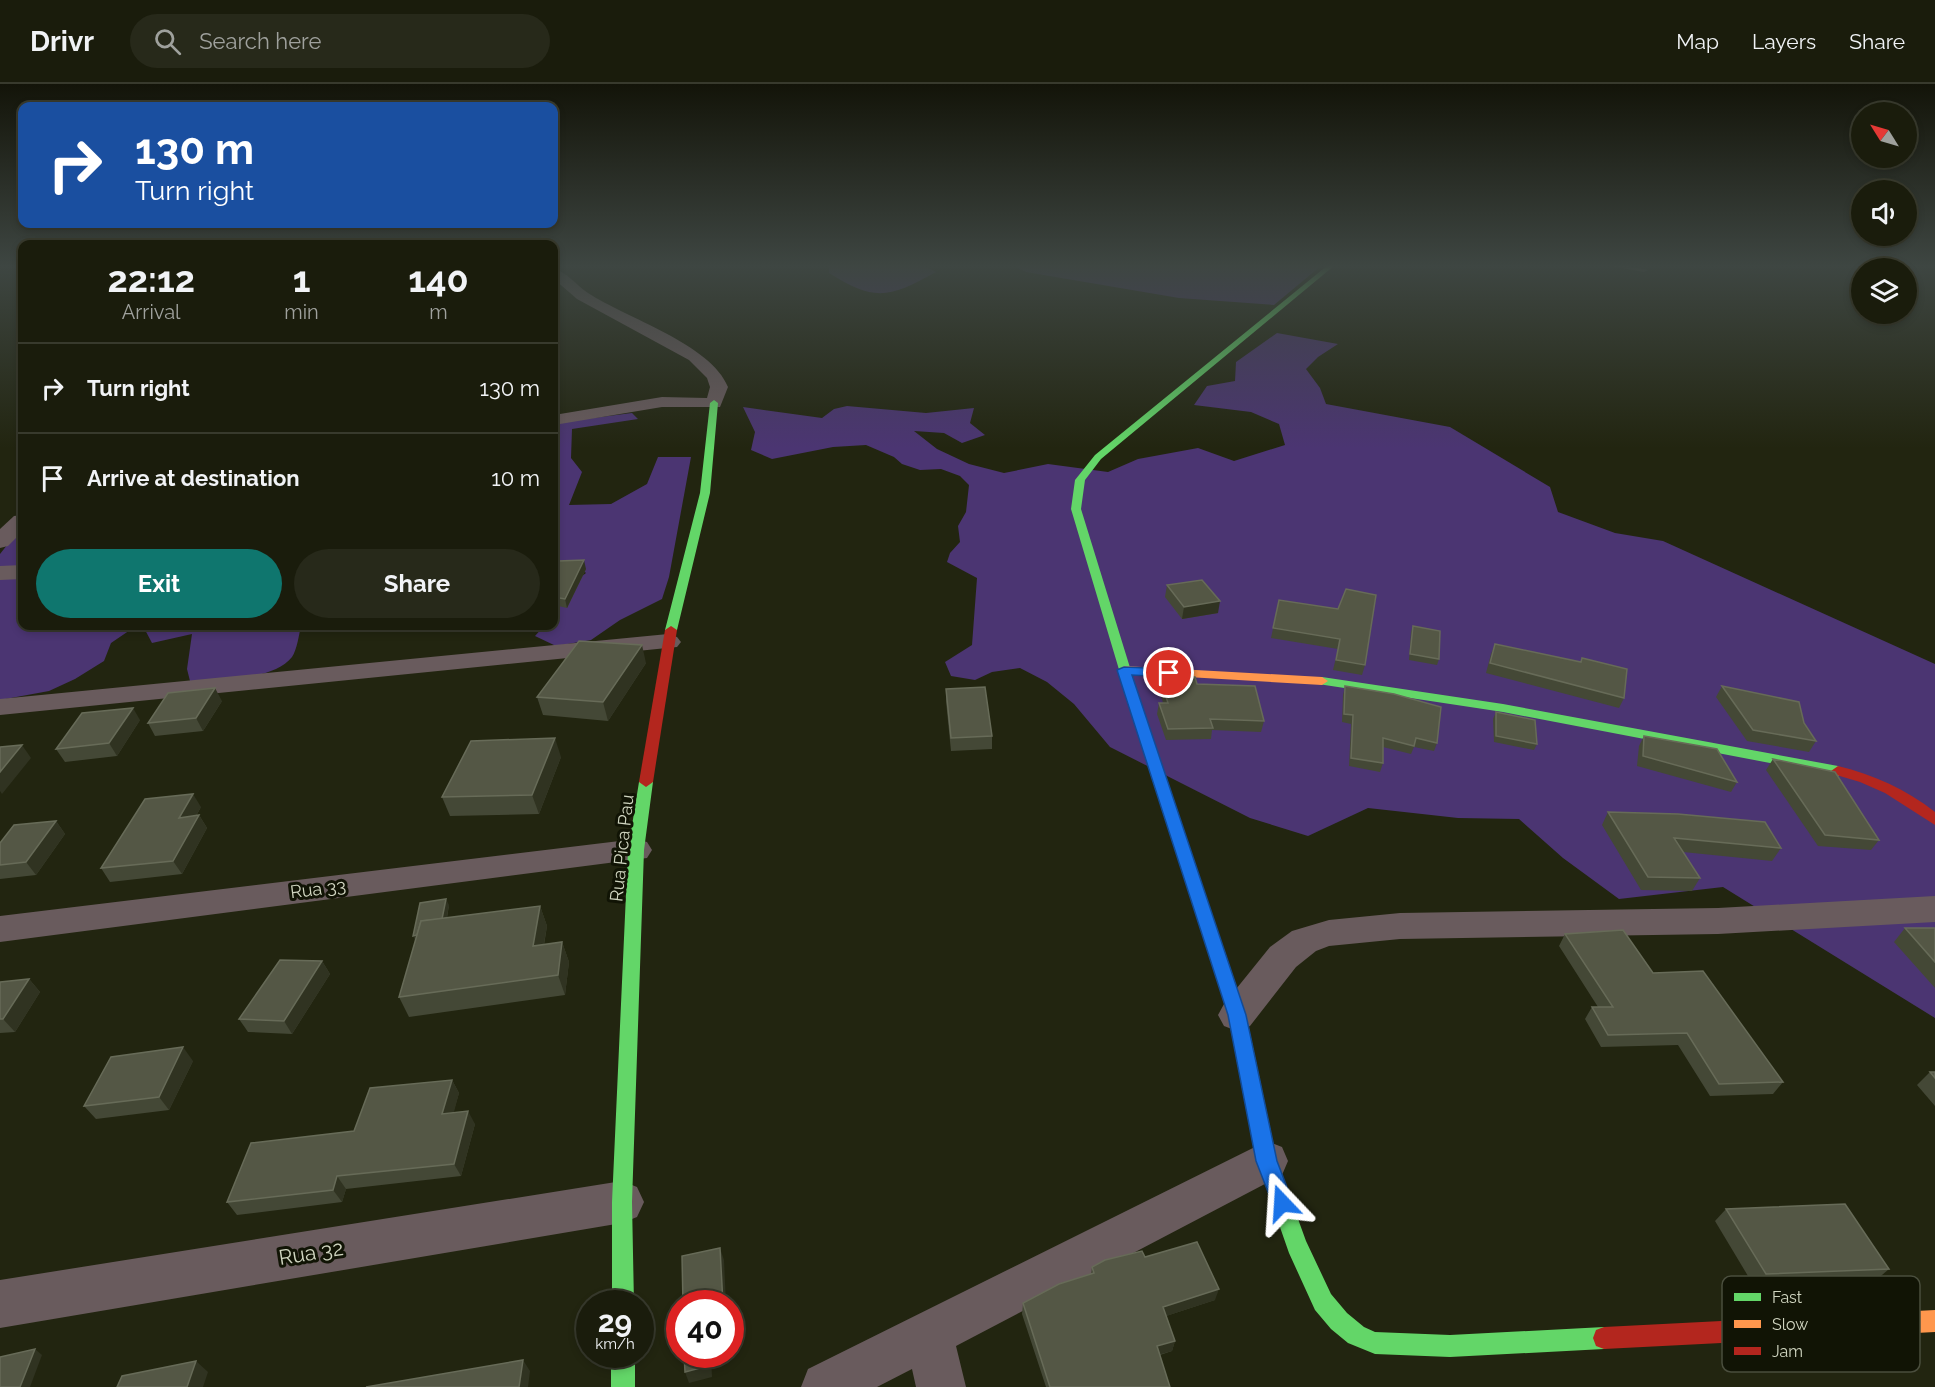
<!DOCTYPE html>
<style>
body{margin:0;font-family:Raleway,sans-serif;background:#27291a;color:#f1f3f6;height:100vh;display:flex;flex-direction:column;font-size:22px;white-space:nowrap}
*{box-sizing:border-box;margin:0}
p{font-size:20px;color:#9fa19d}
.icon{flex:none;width:33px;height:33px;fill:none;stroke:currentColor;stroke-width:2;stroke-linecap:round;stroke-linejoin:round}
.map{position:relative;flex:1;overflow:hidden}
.drawer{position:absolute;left:18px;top:156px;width:540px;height:390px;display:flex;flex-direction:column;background:#1a1c0c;border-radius:12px;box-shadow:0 3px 9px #0003,0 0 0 2px #383a2d}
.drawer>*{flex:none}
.banner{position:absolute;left:18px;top:18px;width:540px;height:126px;border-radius:12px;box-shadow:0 3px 9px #0003,0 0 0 2px #383a2d;background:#1a4fa0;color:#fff;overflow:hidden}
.needle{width:39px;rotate:307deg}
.tools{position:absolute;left:1851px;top:18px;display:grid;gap:12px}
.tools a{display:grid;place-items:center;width:66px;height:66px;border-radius:50%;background:#1a1c0c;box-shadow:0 3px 9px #0003,0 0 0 2px #383a2d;font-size:30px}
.speed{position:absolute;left:576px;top:1206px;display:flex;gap:12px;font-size:30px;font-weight:700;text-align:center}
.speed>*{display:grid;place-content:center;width:78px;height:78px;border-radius:50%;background:#1a1c0c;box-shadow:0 3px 9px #0003,0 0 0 2px #383a2d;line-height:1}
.speed small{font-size:15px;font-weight:400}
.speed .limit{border:9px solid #d22;background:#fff;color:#111}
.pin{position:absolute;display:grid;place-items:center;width:51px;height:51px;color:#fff;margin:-26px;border:3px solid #fff;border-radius:50%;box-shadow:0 2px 6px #0007}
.me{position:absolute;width:66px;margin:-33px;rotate:340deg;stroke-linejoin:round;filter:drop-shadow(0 0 4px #0008)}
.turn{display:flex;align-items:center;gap:21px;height:126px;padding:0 18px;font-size:27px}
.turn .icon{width:78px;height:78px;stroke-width:2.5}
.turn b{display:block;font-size:42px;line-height:51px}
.eta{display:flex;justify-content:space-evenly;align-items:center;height:102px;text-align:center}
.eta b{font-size:36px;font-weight:700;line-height:42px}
.action{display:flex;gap:12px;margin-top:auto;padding:12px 18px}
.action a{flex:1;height:69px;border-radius:36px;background:#0f766e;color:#fff;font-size:24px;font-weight:700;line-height:69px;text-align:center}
.action a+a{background:#27291a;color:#f1f3f6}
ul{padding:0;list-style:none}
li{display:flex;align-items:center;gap:18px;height:90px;padding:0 18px;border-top:2px solid #383a2d}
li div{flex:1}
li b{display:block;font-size:22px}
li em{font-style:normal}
header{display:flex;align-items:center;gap:36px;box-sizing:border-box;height:84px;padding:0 30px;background:#1a1c0c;border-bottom:2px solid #383a2d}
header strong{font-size:28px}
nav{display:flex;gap:33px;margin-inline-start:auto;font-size:21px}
.search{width:420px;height:54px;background:#27291a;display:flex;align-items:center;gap:15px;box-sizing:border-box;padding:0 21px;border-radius:33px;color:#9fa19d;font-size:22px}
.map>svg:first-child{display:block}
.green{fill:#4b3572}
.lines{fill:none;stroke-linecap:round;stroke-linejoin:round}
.lane{fill:#695b5d;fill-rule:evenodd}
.street{fill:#695b5d;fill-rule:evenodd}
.fast{fill:#63d668;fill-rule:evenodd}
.slow{fill:#ff974d;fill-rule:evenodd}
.jam{fill:#b3261e;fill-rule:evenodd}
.wall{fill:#444836}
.shaded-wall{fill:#303321}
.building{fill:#545745;stroke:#676b58;stroke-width:1.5}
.route{fill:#1a73e8;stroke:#114b97;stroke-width:1.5}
.labels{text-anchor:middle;stroke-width:6;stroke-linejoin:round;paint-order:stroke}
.street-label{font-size:18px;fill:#d0d5c0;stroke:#111405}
.near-street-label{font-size:21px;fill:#d0d5c0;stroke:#111405}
.key{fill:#111405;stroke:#4a4e3d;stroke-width:1.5}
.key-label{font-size:16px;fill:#d0d5c0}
</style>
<header>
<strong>Drivr</strong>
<div class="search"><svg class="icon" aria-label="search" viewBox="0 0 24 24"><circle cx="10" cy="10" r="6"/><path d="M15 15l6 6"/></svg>Search here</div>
<nav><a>Map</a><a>Layers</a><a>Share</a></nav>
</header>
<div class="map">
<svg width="1935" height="1303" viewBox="0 0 1935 1303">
<rect width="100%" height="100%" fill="#222510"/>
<g class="green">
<path d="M829 181H923L936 188C889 214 875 218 829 189Z"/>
<path d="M1012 181H1322L1274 221 1179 214 1026 188Z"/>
<path d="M1277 249 1338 260 1318 273 1306 285 1320 304 1326 320 1450 343 1550 403 1558 428 1615 449 1663 457 1935 580V934L1723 803 1619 815 1563 774 1519 735 1458 734 1368 724 1308 752 1250 734 1110 663 1074 620 1047 598 1020 584 992 588 975 596 951 592 945 578 972 561 977 494 947 478 950 469 960 458 958 442 966 428 969 401 960 392 941 385 920 386 902 380 894 373 866 361 833 363 772 375 751 366 755 348 743 323 822 334 834 325 847 322 926 329 974 324 970 339 985 351 962 359 944 349 914 347 937 365 969 380 1004 389 1048 380 1108 388 1138 375 1198 364 1234 377 1285 361 1279 340 1251 328 1194 321 1207 302 1235 297 1236 278Z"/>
<path d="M632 329 638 335 572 345 571 374 582 388 569 421 611 420 647 400 658 373H691L669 493 662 515 620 536 591 556 556 562 535 552 544 542H554L555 513 586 489 576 479 554 486V339Z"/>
<path d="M22 446V542H136L111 559 104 577 75 595 49 607 0 616V470L15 451Z"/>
<path d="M143 542H301C299 550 297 566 292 573 273 597 217 596 190 597L187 585 192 550 152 559Z"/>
</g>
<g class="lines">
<path class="lane" d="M1605 181H1624L1648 186 1644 188Z"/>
<g class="street">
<path d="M554 185C567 188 577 202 588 209 626 234 711 260 728 303L720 323H662L554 341V331L662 313 707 314 710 303 707 294 689 276 577 215 554 195Z"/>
<path d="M22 431V448L8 462 0 464V445L14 432Z"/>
<path d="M22 481V495L0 496V482Z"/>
<path d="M668 550 677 553 681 558 677 563 0 631V615Z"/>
<path d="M636 755 647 758 652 766 647 774 0 858V832Z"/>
<path d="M1935 812V838L1718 850 1400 855 1329 862 1316 867 1296 883 1250 942 1237 947 1224 942 1218 931 1224 920 1270 863 1292 847 1329 836 1400 829 1718 824Z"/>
<path d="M1267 1057 1282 1063 1288 1077 1282 1091 956 1262 966 1303H916L912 1285 877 1303H801L808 1285Z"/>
<path d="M622 1097 637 1103 644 1118 637 1133 622 1139 0 1244V1196Z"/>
</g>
<g class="fast">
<path d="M1328 181H1335L1101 375 1085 396 1081 425 1140 616 1139 619H1129L1071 425 1075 396 1095 371Z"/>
<path d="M714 316 718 319 710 409 677 546 671 550 665 546 700 409 710 319Z"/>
<path d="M1322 593 1503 620 1838 682 1845 687 1838 692 1503 628 1318 600 1316 597Z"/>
<path d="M646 693 653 698 644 766 632 1118 634 1220H612V1118L628 766 639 698Z"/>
<path d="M1242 946 1248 949 1251 954 1277 1077 1306 1157 1331 1210 1347 1229 1364 1243 1375 1248 1450 1251 1604 1243 1612 1246 1615 1254 1612 1262 1604 1265 1450 1273 1375 1270 1348 1259 1331 1245 1315 1226 1289 1169 1257 1077 1233 954 1236 949Z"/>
<rect x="611" y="1270" width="24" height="33"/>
</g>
<g class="slow">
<path d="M1124 582 1322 593 1328 597 1322 601 1120 589 1118 586Z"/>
<path d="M1134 612 1140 616 1246 931 1251 954 1248 959 1242 962 1236 959 1228 931 1128 616Z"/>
<path d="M1935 1226V1248L1859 1252 1851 1249 1848 1241 1851 1233 1859 1230Z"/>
</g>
<g class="jam">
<path d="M671 542 677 546 653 698 646 703 639 698 665 546Z"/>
<path d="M1838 682C1874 691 1906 705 1935 728V741L1885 709 1860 698 1833 690 1831 687Z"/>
<path d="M1859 1230 1867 1233 1870 1241 1867 1249 1859 1252 1604 1265 1596 1262 1593 1254 1596 1246 1604 1243Z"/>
</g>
</g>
<g class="wall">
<path d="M554 484 586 485 567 524 554 521Z"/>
<path d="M1167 501 1218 529 1182 535 1165 513Z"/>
<path d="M1279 516 1338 525 1365 581 1362 591 1333 586 1338 565 1271 554Z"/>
<path d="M1413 542 1439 575 1437 581 1409 576 1411 548Z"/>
<path d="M1495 560 1580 578 1582 574 1624 614 1619 624 1486 589 1491 570Z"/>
<path d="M646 579 608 637 543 631 537 613Z"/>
<path d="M1160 594 1197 600 1264 637 1261 648 1212 646 1211 655 1166 656 1157 630 1159 619H1163L1159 604Z"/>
<path d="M1345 602 1437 659 1434 667 1414 663 1411 670 1383 663V679L1380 688 1349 682 1351 640 1342 638 1343 611Z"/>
<path d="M1722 602 1804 639 1816 657 1809 668 1747 657 1716 613Z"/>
<path d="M946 605 992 652V665L951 667 946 617Z"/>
<path d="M222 617 203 647 155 652 148 639Z"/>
<path d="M1496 628 1537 660 1534 666 1494 658 1493 635Z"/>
<path d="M140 636 117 672 65 678 56 665Z"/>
<path d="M1644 652 1737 698 1731 708 1637 682 1639 662Z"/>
<path d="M561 673 539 730 450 732 442 713Z"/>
<path d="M1773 675 1879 756 1871 766 1818 762 1766 686Z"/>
<path d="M201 723 196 732 199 731 207 744 182 790 110 798 101 784Z"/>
<path d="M1608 728 1781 764 1772 777 1683 768 1700 794 1692 807 1641 806 1602 741Z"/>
<path d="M56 737 65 750 36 791 0 795V759Z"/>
<path d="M449 821 447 834 540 822 547 842 544 861 562 858 569 878 565 911 409 933 399 913Z"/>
<path d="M1905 844H1935V904L1894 858Z"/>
<path d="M1565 850 1653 889 1783 998 1773 1010 1710 1012 1678 961 1601 963 1585 935 1592 923H1598L1559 862Z"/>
<path d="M322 877 330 890 292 950 248 948 239 935Z"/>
<path d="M29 895 40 908 15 948 0 949V898Z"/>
<path d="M193 977 169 1026 96 1035 84 1022Z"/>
<path d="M1930 988H1935V1022L1917 1001Z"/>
<path d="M452 996 459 1009 453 1029 475 1040 461 1092 346 1105 342 1118 237 1131 227 1118 354 1047Z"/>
<path d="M1726 1125 1889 1185 1875 1197 1754 1202 1715 1137Z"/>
<path d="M1145 1173 1215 1216 1166 1232 1175 1257 1172 1267 1160 1271 1170 1303H1046L1022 1230 1023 1219 1091 1190 1092 1183Z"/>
</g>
<g class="shaded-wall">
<path d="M584 476 586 485 567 524 565 515Z"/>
<path d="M1220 517 1218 529 1182 535 1184 523Z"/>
<path d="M642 561 646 579 608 637 603 618Z"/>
<path d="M215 604 222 617 203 647 196 634Z"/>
<path d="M133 624 140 636 117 672 109 659Z"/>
<path d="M555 654 561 673 539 730 532 711Z"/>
<path d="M22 661 31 674 2 710 0 707V688Z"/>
<path d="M193 710 201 723 187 747 179 734Z"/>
<path d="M199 731 207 744 182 790 173 777Z"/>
<path d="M56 737 65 750 36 791 26 778Z"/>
<path d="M446 815 449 821 443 854 416 858 413 852Z"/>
<path d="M540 822 547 842 540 882 533 862Z"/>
<path d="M562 858 569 878 565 911 558 891Z"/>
<path d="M322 877 330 890 292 950 284 937Z"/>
<path d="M29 895 40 908 15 948 3 935Z"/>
<path d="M183 963 193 977 169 1026 159 1013Z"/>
<path d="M452 996 459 1009 450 1043 442 1030Z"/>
<path d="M468 1027 475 1040 461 1092 454 1080Z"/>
<path d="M337 1092 346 1105 342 1118 333 1106Z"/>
<path d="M720 1164 724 1176 726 1220H723Z"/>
<path d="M1219 1205 1215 1216 1160 1234 1163 1223Z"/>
<path d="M1175 1257 1172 1267 1154 1272 1157 1262Z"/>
<path d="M35 1265 42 1271 30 1303H20Z"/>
<path d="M707 1270H711L712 1293 689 1299 685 1288Z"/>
<path d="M523 1276 530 1287 528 1303H519Z"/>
<path d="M196 1277 208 1288 203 1303H187Z"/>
</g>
<g class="building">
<path d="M584 476 565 515 554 513V484L558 477Z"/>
<path d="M1202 496 1220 517 1184 523 1167 501Z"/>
<path d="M1346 505 1376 511 1365 581 1336 576 1340 555 1273 544 1279 516 1338 525Z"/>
<path d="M1413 542 1440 547 1439 575 1410 570Z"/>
<path d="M579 557 642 561 603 618 537 613Z"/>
<path d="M1495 560 1581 578 1582 574 1627 585 1624 614 1490 579Z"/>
<path d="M1195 593 1197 600 1255 602 1264 637 1210 635 1213 644 1168 645 1159 619H1168L1160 594Z"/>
<path d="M1345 602 1394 610 1441 623 1437 659 1416 654 1414 662 1383 654V679L1351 674 1353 631 1344 630Z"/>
<path d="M1722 602 1799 618 1804 639 1816 657 1753 646Z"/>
<path d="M985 603 992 652 951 654 946 605Z"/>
<path d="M215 604 196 634 148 639 168 609Z"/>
<path d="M133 624 109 659 56 665 82 629Z"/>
<path d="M1496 628 1535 636 1537 660 1496 652Z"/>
<path d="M1644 652 1717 665 1737 698 1643 672Z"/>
<path d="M555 654 532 711 442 713 471 657Z"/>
<path d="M22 661 0 688V663Z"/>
<path d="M1773 675 1835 688 1879 756 1825 751Z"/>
<path d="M193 710 179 734 199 731 173 777 101 784 145 715Z"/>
<path d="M1608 728 1678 730 1765 738 1781 764 1674 754 1700 794 1648 793Z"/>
<path d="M56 737 26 778 0 781V759L14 741Z"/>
<path d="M446 815 442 835 421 837 417 851 413 852 420 819Z"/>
<path d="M540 822 533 862 562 858 558 891 399 913 421 837Z"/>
<path d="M1905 844H1935V878Z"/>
<path d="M1623 846 1653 889 1703 887 1783 998 1719 1000 1687 949 1608 951 1592 923H1613L1565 850Z"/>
<path d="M280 876 322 877 284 937 239 935Z"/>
<path d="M29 895 3 935H0V898Z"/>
<path d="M183 963 159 1013 84 1022 111 973Z"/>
<path d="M1930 988H1935V994Z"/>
<path d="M452 996 442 1030 468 1027 454 1080 337 1092 333 1106 227 1118 251 1059 354 1047 370 1004Z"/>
<path d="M1845 1120 1889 1185 1766 1190 1726 1125Z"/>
<path d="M1197 1158 1219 1205 1163 1223 1175 1257 1157 1262 1170 1303H1050L1023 1219 1059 1200 1094 1189 1092 1183 1105 1176 1142 1167 1145 1173Z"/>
<path d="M720 1164 723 1220H683L682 1172Z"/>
<path d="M35 1265 20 1303H0V1273Z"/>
<path d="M684 1270H707L708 1282 685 1288Z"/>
<path d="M523 1276 519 1303H366Z"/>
<path d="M196 1277 187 1303H117L122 1292Z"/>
</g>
<linearGradient id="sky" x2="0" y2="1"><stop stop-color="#131409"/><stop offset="0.5" stop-color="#3e4642"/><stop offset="1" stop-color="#3e4642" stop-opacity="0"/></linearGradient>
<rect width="1935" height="364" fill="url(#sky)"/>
<path class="route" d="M1124 583 1169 585 1175 589 1169 593 1132 591 1246 931 1277 1077 1293 1119 1289 1126 1282 1129 1275 1126 1256 1077 1228 931 1117 586Z"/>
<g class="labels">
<g class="street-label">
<text transform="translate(622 764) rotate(-84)" y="6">Rua Pica Pau</text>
<text transform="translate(318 805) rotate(-7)" y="6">Rua 33</text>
</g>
<g class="near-street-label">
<text transform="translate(311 1169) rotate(-9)" y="7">Rua 32</text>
</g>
</g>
<rect x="1722" y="1192" width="198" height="96" rx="9" class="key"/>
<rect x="1734" y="1209" width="27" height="8" fill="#63d668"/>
<rect x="1734" y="1236" width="27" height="8" fill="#ff974d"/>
<rect x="1734" y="1263" width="27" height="8" fill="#b3261e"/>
<g class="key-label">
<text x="1772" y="1219">Fast</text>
<text x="1772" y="1246">Slow</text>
<text x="1772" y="1273">Jam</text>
</g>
</svg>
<div class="tools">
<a><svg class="needle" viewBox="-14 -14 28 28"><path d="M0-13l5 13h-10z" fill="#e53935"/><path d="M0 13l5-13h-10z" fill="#9fa19d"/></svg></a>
<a><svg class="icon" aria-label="sound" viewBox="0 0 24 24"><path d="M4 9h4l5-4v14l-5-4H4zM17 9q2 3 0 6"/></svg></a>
<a><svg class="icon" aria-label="layers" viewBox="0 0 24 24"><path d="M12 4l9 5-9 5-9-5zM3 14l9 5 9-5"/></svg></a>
</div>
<div class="speed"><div>29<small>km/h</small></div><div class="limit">40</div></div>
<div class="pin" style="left:1169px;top:589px;background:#d93025"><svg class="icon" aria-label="arrive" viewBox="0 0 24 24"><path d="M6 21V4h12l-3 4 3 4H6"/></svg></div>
<svg class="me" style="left:1282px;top:1119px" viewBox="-20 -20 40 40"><path d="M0-17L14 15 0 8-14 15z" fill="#1a73e8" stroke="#fff" stroke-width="4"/></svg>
<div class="banner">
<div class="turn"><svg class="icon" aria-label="right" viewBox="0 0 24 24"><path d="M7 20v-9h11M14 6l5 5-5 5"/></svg><div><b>130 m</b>Turn right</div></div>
</div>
<section class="drawer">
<div class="eta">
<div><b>22:12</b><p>Arrival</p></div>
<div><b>1</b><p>min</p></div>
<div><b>140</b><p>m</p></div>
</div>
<ul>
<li><svg class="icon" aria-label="right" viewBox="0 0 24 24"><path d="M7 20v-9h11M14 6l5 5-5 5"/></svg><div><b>Turn right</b></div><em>130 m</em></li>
<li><svg class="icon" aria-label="arrive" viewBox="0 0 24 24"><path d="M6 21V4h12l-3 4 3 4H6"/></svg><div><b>Arrive at destination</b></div><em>10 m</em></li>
</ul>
<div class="action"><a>Exit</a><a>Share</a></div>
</section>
</div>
